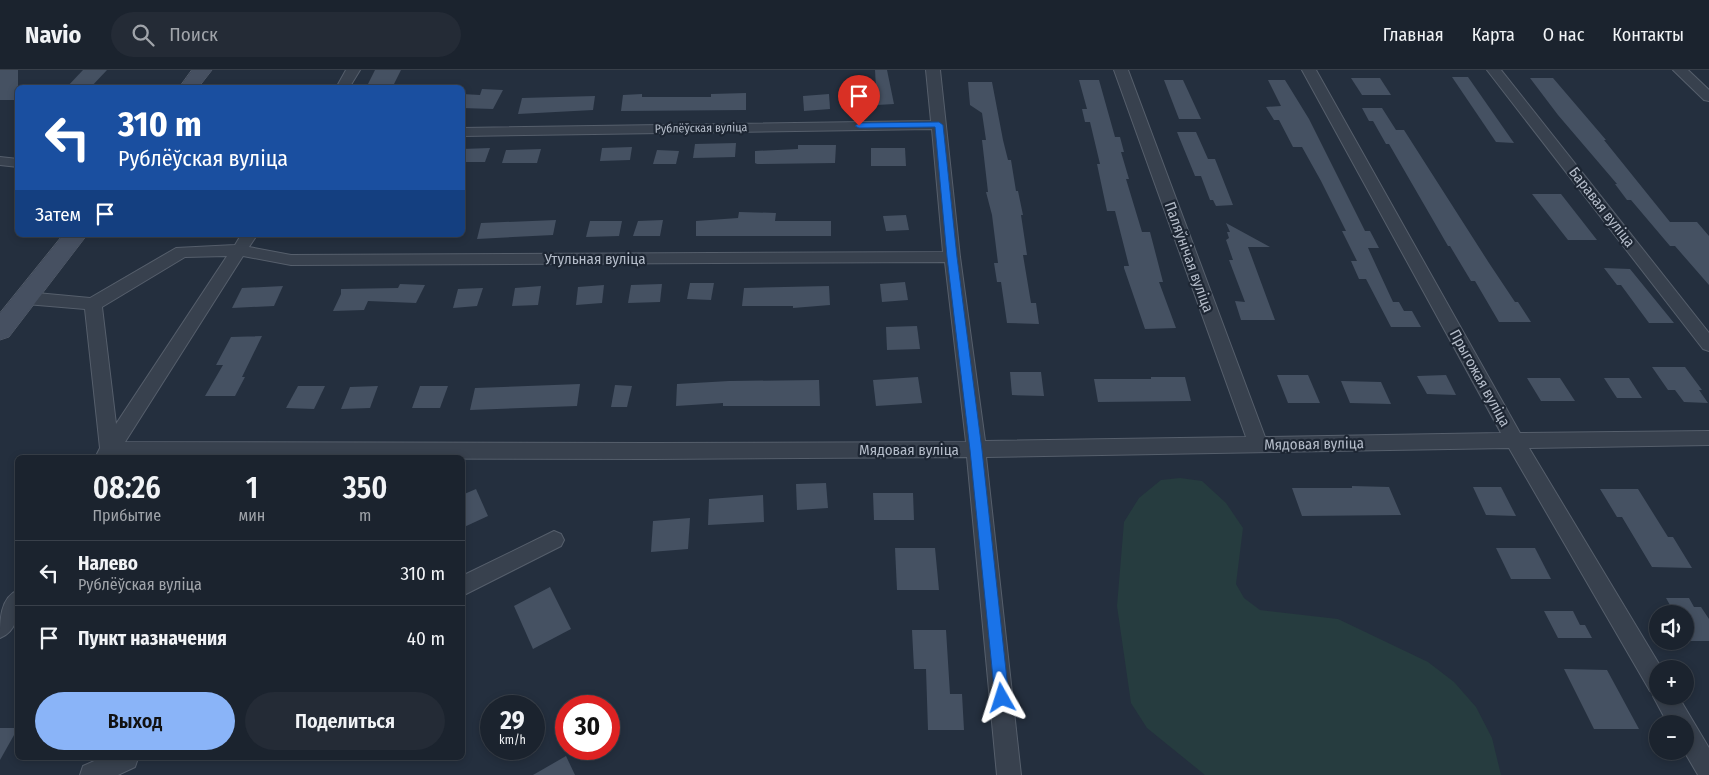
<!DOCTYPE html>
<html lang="ru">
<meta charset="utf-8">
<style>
body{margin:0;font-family:"Fira Sans Condensed",sans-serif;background:#242b36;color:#f1f3f6;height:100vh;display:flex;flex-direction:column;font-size:19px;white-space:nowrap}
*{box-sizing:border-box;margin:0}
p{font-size:16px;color:#a0a4aa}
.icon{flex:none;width:28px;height:28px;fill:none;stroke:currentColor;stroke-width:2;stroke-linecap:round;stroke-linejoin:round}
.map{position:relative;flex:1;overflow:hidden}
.sheet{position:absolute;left:15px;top:385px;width:450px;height:305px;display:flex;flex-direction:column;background:#1b232e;border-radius:8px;box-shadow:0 2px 8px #0003,0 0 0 1px #39404a}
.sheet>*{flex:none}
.hud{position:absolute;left:15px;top:15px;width:450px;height:152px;border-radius:8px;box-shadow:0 2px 8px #0003,0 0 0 1px #39404a;background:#1a4fa0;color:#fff;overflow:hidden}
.controls{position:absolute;left:1649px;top:535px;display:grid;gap:10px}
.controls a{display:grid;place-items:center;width:45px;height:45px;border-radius:50%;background:#1b232e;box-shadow:0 2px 8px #0003,0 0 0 1px #39404a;font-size:25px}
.speed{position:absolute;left:480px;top:625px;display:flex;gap:10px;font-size:25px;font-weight:700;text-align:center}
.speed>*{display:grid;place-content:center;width:65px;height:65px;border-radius:50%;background:#1b232e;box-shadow:0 2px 8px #0003,0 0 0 1px #39404a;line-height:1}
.speed small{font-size:12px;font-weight:400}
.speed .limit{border:8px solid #d22;background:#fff;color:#111}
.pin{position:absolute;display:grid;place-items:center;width:42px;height:42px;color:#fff;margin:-51px -21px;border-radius:50% 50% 50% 0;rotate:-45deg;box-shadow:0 0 5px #0007}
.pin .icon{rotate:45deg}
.me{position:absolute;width:55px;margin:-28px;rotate:354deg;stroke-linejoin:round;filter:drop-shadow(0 0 4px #0008)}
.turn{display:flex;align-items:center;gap:18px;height:105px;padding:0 20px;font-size:22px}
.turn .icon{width:65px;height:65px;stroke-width:2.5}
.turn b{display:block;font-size:35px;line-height:42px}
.then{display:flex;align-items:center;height:48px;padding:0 20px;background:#0003;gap:10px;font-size:19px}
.eta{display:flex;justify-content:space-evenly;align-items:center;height:85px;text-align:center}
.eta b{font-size:30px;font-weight:600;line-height:35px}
.cta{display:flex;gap:10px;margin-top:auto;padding:10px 20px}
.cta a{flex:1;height:58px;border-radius:30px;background:#8ab4f8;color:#111;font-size:20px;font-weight:600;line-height:58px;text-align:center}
.cta a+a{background:#242b36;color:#f1f3f6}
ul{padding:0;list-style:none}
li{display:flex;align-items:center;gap:15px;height:65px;padding:0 20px;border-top:1px solid #39404a}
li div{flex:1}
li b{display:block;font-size:19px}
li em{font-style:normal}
header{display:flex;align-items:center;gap:30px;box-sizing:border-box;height:70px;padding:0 25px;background:#1b232e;border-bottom:1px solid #39404a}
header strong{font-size:24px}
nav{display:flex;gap:28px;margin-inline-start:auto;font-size:18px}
.search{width:350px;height:45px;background:#242b36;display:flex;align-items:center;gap:12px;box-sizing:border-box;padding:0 18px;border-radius:28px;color:#a0a4aa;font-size:19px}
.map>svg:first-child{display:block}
.green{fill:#263c3f}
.building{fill:#455162}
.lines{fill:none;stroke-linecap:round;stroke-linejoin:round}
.street-casing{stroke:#565f6c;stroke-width:2}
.secondary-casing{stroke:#565f6c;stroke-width:1}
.street{fill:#38414e;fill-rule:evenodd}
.secondary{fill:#465061;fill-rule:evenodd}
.route{fill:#1a73e8;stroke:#114b97}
.labels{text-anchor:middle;stroke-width:4.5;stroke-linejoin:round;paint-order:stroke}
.far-street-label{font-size:12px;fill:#b4bcc9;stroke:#1d2633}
.street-label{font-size:15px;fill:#b4bcc9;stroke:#1d2633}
</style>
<header>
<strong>Navio</strong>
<div class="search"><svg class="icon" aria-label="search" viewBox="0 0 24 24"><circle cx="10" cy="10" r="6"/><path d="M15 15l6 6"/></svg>Поиск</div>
<nav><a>Главная</a><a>Карта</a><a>О нас</a><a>Контакты</a></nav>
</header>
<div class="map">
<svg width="1709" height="705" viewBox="0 0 1709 705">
<rect width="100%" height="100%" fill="#242f3e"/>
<path class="green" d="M1180 408 1202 411 1226 433 1243 458 1236 514 1244 528 1260 540 1338 549 1428 592 1454 612 1476 637 1492 668 1501 705H1205L1147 658 1131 633 1117 536 1124 452 1139 428 1161 410Z"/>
<g class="building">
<rect x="0" y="0" width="18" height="30"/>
<path d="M83 0H107L90 18H66Z"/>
<path d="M375 0H401L394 14H368Z"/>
<path d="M875 0H887L894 34 877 35Z"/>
<path d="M1452 7H1468L1514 73 1496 72Z"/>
<path d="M1351 8H1380L1391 25H1362Z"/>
<path d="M1530 8H1553L1606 70H1604L1670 152H1697L1709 166V215L1675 176H1670L1631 130H1627L1615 114H1617L1558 45Z"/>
<path d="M1079 10H1099L1115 67H1120L1124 82H1121L1129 109H1126L1142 162H1150L1163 212H1159L1176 258 1145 259 1124 198V196H1129L1115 141H1107L1097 94H1100L1090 52H1085L1082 39H1087Z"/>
<path d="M1164 10H1183L1201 49H1179Z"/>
<path d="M1268 10H1285L1309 49 1365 161H1370L1379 178H1368L1393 232H1399L1404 241H1412L1421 257H1391L1366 209H1359L1351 191H1357L1342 161H1346L1321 111 1302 77H1293L1279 50H1274L1266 37 1281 36Z"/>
<path d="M968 12H992L1003 70 1008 90H1011L1016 121H1018L1023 145H1021L1027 185H1023L1031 233H1036L1039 254 1007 253 1001 212H997L994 193H998L992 145 986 122H988L982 70H986L982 43 970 35Z"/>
<path d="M482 19 503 20 493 39 462 38V24L480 25Z"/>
<path d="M746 23V40L621 41 623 25 642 24V27H711V24Z"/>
<path d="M829 24 830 39 804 41 803 26Z"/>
<path d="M595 26 593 40 518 44 522 28Z"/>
<path d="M1362 38H1382L1396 60H1404L1489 193 1515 232H1518L1531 252H1499L1475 211H1471L1450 176H1448L1389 74H1386L1373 51H1369Z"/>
<path d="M1177 62H1196L1208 89H1215L1233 135 1216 136 1213 130H1210L1201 106H1195Z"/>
<path d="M736 73 735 87 693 88 695 74Z"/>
<path d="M798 75H836L835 93 757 94 755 93V81L798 79Z"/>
<path d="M632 77 630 90 600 91 602 78Z"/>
<path d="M490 78 485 92H462V79Z"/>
<path d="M871 78H905L906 96H871Z"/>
<path d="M541 79 537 93H502L506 80Z"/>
<path d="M657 80 679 81 676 94H653Z"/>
<path d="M1532 124H1561L1597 170H1568Z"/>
<path d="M739 142 776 143 775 151H831V166H696V151L738 148Z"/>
<path d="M906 145 909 160 886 161 883 146Z"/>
<path d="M556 150 553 165 477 169 481 153Z"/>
<path d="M663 150 660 166H633L638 151Z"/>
<path d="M590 151H622L619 166 586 167Z"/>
<path d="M1226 153 1270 177H1248L1275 250H1241L1235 231 1245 232 1229 190H1233L1226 170 1229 168 1227 162H1230Z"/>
<path d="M1604 198 1630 199 1674 253H1649L1621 215H1617Z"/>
<path d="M905 212 908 230 882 232 880 214Z"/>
<path d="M690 213H714L711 230 687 229Z"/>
<path d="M400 214 425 215 416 233 368 231 364 240 333 241 341 224V219L398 218Z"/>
<path d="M662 214 660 232 628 233 631 215Z"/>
<path d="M604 215 602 233 576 235 578 217Z"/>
<path d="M283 216 274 236 232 238 242 218Z"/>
<path d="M541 216 538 235 512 236 515 218Z"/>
<path d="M829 216 830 235 793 238V236H742L744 218Z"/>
<path d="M483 218 477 236 453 238 458 219Z"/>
<path d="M917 256 920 279 887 280 886 257Z"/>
<path d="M262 266 242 307H245L235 326H205L223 295H216L231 267Z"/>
<path d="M1652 297H1685L1702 320H1699L1708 333 1684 332 1675 320H1668Z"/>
<path d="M1010 302H1041L1044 326 1012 325Z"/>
<path d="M1277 305H1308L1320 333H1288Z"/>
<path d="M1446 305 1456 325 1427 324 1417 306Z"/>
<path d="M918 307 922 333 876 336 873 310Z"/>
<path d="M1151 307H1185L1191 331 1098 332 1094 309H1151Z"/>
<path d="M1527 308H1560L1575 331H1541Z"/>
<path d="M1604 308H1629L1642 328H1617Z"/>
<path d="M819 310 820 336H723V333L676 336 677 314 729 311Z"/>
<path d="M1341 311 1381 312 1391 334 1350 333Z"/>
<path d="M580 314 577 336 470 340 475 318Z"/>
<path d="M615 315 632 316 627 337H611Z"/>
<path d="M298 316H325L314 339 286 338Z"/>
<path d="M378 316 370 338 341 339 350 317Z"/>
<path d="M420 316H448L440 338H412Z"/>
<path d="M826 413 828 438 797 440 796 414Z"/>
<path d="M1352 416 1389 417 1401 445 1302 446 1292 418H1352Z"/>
<path d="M1473 417H1501L1516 446 1486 445Z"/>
<path d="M476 419 488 446 462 458V425Z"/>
<path d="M1600 419H1638L1668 467H1673L1692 498 1652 497 1622 447H1617Z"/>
<path d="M873 423H913L914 450H874Z"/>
<path d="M763 425 764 452 708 455 709 429Z"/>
<path d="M690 448 688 479 651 482 653 451Z"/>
<path d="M895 478H935L939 520H897Z"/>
<path d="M1496 478H1535L1551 509H1511Z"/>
<path d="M550 517 571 559 533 579 514 536Z"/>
<path d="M1666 528H1689L1694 537H1701L1709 549V571H1691L1685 560V544H1675Z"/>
<path d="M1544 541H1573L1580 555H1585L1592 568H1558Z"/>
<path d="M912 560H946L950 624H962L964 660H928L926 599H914Z"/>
<path d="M1564 599 1607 600 1639 659H1594Z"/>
<path d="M0 658H18L0 690Z"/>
<path d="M566 686 575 705H533Z"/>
</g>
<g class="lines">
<g class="street-casing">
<g id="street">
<path d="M346 0H360L349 18H336Z"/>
<path d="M926 0H940L960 187 985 371 1246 367 1114 0H1128L1265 367 1501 363 1302 0H1316L1520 363 1709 361V375L1529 378 1662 599H1658V626H1678L1709 678V705H1698L1684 681 1685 654H1668L1653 626 1655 623 1650 621 1509 378 986 387 1021 705H997L967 387 652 389 99 388 97 384 100 378 85 239 26 234 20 232 18 228 20 224 26 222 90 228 176 178 235 175 241 165H257L249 177 291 185 943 182 932 59 462 66V58L931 51ZM227 186 116 354 102 237 185 187ZM243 186 291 195 945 192 966 372 652 373 125 372Z"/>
<path d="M1487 0H1501L1709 263V281L1703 279Z"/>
<path d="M1673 0H1688L1709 20V31L1704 30Z"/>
<path d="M0 87 18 89V97L0 95Z"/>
<path d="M554 461 561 464 564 470 561 476 462 526V506Z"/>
<path d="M18 520C18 539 20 560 0 568 0 550 0 528 18 520Z"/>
<path d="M101 688H138L135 697 118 705H80L83 696Z"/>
</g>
</g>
<g class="secondary-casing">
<g id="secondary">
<path d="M192 0H212L198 18H179Z"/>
<path d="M63 165H87L9 267 0 270V243Z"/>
</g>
</g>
<use href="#street" class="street"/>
<use href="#secondary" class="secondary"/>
</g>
<path class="route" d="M939 52 943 55 957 187 982 380 1009 628 1007 633 1002 635 997 633 995 628 970 380 947 187 935 57 859 58 855 56 859 53Z"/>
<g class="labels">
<g class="far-street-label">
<text transform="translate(701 58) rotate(-1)" y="4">Рублёўская вуліца</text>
</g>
<g class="street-label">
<text transform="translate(1602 137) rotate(52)" y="5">Баравая вуліца</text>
<text transform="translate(1189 187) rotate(70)" y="5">Паляўнічая вуліца</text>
<text x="595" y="194">Утульная вуліца</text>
<text transform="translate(1480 308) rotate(61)" y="5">Прыгожая вуліца</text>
<text transform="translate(1314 374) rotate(-1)" y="5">Мядовая вуліца</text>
<text x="909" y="385">Мядовая вуліца</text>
</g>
</g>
</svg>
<div class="controls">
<a><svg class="icon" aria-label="sound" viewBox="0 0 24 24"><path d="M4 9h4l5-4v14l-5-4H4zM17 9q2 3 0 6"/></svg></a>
<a>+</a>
<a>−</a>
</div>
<div class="speed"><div>29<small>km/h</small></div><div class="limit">30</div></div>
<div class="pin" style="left:859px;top:56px;background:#d93025"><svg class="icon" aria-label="arrive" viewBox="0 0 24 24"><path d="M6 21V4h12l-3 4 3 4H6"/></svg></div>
<svg class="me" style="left:1002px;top:628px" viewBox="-20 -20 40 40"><path d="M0-17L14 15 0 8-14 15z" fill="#1a73e8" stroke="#fff" stroke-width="4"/></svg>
<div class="hud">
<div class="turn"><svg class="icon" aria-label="left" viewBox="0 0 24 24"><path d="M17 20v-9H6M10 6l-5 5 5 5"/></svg><div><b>310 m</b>Рублёўская вуліца</div></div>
<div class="then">Затем<svg class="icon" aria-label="arrive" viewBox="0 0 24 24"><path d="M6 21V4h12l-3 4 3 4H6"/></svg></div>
</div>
<section class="sheet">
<div class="eta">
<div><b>08:26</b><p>Прибытие</p></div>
<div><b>1</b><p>мин</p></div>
<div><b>350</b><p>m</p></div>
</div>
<ul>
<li><svg class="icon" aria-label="left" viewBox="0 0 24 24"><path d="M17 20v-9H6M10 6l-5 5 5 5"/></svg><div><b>Налево</b><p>Рублёўская вуліца</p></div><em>310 m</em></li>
<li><svg class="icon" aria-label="arrive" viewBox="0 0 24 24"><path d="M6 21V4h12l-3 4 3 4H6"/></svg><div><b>Пункт назначения</b></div><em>40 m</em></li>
</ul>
<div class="cta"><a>Выход</a><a>Поделиться</a></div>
</section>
</div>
